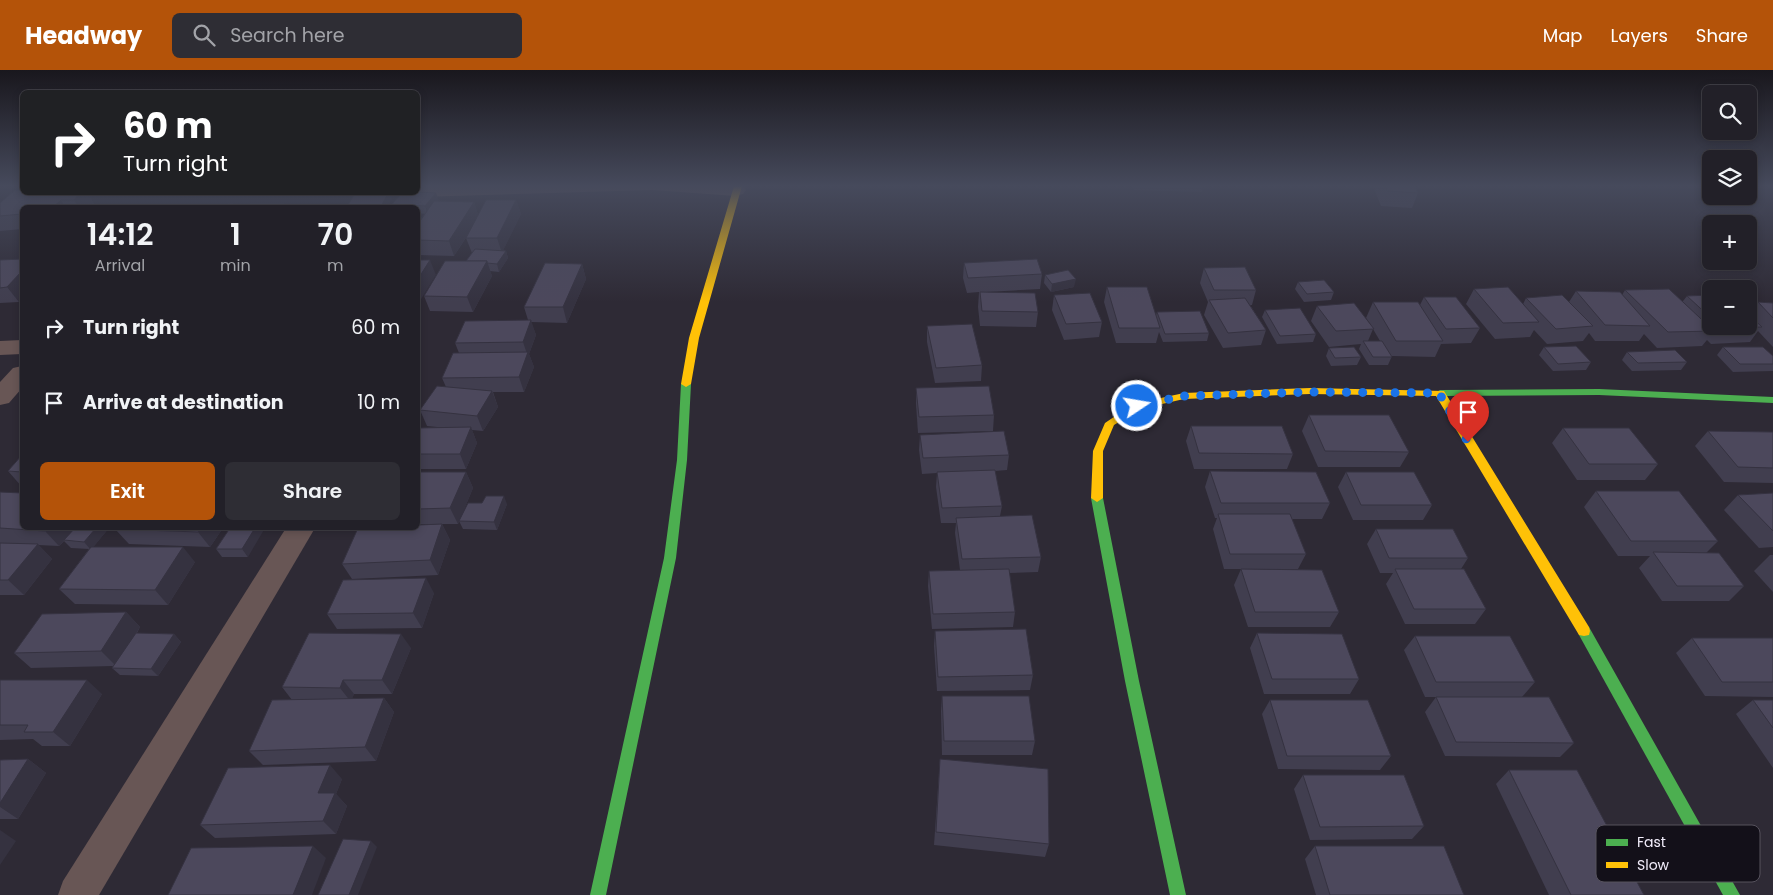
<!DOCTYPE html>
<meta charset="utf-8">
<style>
body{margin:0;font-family:Poppins,sans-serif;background:#2e2d34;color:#f1f3f6;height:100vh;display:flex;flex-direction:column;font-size:19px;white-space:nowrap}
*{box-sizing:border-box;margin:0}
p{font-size:16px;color:#a2a3a8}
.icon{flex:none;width:28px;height:28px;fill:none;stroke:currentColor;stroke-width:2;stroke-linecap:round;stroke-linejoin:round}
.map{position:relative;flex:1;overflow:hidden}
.panel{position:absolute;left:20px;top:135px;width:400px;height:325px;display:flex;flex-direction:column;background:#222028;border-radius:8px;box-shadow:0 2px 8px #0003,0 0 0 1px #3f3e45}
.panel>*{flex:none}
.banner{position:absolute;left:20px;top:20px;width:400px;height:105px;border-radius:8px;box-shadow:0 2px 8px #0003,0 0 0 1px #3f3e45;background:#202124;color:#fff;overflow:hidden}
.tools{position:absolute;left:1702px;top:15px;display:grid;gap:10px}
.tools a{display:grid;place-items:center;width:55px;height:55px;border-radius:8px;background:#222028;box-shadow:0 2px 8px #0003,0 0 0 1px #3f3e45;font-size:25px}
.pin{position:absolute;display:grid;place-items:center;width:42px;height:42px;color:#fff;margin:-51px -21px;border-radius:50% 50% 50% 0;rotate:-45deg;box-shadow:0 0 5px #0007}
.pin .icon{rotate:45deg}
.me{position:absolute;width:55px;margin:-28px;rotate:78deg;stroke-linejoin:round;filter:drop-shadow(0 0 4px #0008)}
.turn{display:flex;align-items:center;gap:18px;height:105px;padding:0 20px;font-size:22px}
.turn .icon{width:65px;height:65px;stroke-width:2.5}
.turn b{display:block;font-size:35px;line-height:42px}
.eta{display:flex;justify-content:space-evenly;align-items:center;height:85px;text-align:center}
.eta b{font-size:30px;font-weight:600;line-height:35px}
.action{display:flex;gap:10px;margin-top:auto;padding:10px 20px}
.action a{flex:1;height:58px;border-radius:8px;background:#b45309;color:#fff;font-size:20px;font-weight:600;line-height:58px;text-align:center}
.action a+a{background:#2e2d34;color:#f1f3f6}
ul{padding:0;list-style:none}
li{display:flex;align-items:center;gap:15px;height:75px;padding:0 20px}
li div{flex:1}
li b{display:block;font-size:19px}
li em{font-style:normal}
header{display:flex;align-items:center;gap:30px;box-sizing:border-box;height:70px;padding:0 25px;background:#b45309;color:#fff}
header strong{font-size:24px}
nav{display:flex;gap:28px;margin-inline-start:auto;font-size:18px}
.search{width:350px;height:45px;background:#2e2d34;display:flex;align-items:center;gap:12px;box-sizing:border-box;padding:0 18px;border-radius:8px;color:#a2a3a8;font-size:19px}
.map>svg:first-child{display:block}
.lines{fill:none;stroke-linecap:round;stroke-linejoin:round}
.street{fill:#685655;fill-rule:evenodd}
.fast{fill:#4caf50;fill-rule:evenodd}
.slow{fill:#ffc107;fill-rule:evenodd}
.wall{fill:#413e4f;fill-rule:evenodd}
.shaded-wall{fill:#353240}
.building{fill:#4c485c;stroke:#353240}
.route{stroke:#1a73e8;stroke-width:9;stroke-dasharray:0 16.2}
.key{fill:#131019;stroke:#56525d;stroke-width:1}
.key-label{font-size:14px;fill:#f2edfb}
</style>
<header>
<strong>Headway</strong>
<div class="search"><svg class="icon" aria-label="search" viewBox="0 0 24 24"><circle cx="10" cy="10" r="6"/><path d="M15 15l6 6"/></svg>Search here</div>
<nav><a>Map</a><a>Layers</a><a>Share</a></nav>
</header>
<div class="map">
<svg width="1773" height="825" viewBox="0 0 1773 825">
<rect width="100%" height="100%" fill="#2e2a35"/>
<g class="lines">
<g class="street">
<path d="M418 116H743L746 120 743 124 736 126 652 120 418 127 411 125 409 122H418Z"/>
<path d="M22 270V284L0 285V271Z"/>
<path d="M22 296V318L9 333 0 335V312L13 298Z"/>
<path d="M286 458H315L99 825H58L63 811Z"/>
</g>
<g class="fast">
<path d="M686 311 691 314 687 390 676 488 606 825H590L664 488 677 390 681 314Z"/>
<path d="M1599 319 1773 327V333L1599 325 1440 326 1435 323 1440 320Z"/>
<path d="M1097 424 1103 428 1139 611 1186 825H1170L1125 611 1091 428Z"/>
<path d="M1584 556 1589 557 1740 825H1723L1579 565 1578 561 1579 557Z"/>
</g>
<g class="slow">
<path d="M734 116H742L699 268 691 314 686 317 681 314 689 268Z"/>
<path d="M1310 318 1444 321 1589 557 1590 561 1589 565 1584 566 1579 565 1436 326 1310 324 1184 329 1140 339 1114 355 1103 381V428L1097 432 1091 428 1093 381 1105 353 1133 334 1184 323Z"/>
</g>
</g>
<g class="wall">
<path d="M1133 116H1203L1202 122 1134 120Z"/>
<path d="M1373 116H1415L1418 123 1412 138 1381 136Z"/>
<path d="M87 122 94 134 90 138H22V159L0 161V133Z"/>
<path d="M516 130 521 144 503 180 506 181 508 188 499 202 490 201 492 206 473 242 430 241 424 226 466 191 472 183 466 168 471 160 454 186 418 185V138H394L392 134 439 131 474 132 478 145ZM419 143 425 144 421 148Z"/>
<path d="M0 190 19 232 0 233Z"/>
<path d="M964 193 1042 204 1040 219 987 222 1038 242 1036 257 980 256 978 237 979 222 967 223 963 208Z"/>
<path d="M582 194 586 209 567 253 531 252 536 265 529 284 534 297 524 322H493L498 337 483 361 472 360 477 373 466 399H418V358H447L427 356 420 340 446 317 442 308 459 283 455 273 528 250 524 237Z"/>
<path d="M1204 198 1256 220 1252 235H1250L1266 260 1261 275 1223 278 1204 245 1208 232 1200 213Z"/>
<path d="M1045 205 1074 217 1051 222 1044 213Z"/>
<path d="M1298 212 1334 222 1331 230 1304 232 1295 219Z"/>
<path d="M1107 217 1156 245 1157 242 1209 263 1207 271 1163 272 1159 262 1156 273H1116L1104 232Z"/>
<path d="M1474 219 1523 234 1526 228 1569 232 1576 221 1622 225 1625 220 1683 231 1687 226 1711 225V256H1749V245L1758 232 1773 233V277L1758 261 1750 272 1711 274 1707 270 1702 276 1657 278 1644 264 1639 271H1595L1589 263 1583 271 1547 274 1534 260 1530 267 1495 269 1466 234Z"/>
<path d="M1054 225 1102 252 1099 267 1064 270 1052 240Z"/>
<path d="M1424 227 1480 258 1471 273 1441 274 1435 287 1392 286 1388 295H1369L1359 279 1361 274 1329 277 1311 251 1317 236 1371 255 1366 248 1373 232 1420 235ZM1373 259 1380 271H1368Z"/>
<path d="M1265 240 1316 264 1313 272 1277 274 1262 247Z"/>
<path d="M927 256 982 295 981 311 935 313 927 272Z"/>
<path d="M1544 277 1591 292 1586 300 1553 301 1539 285Z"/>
<path d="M1723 277 1773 286V301L1733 302 1717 285Z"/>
<path d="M1329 278 1361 287 1357 295 1331 296 1326 286Z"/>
<path d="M1627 282 1687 292 1681 300 1632 301 1622 290Z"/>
<path d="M916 318 994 345 993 361 918 363 916 334Z"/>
<path d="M1309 345 1409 382 1400 397H1318L1302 361Z"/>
<path d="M1191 356 1293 384 1287 399H1194L1186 371Z"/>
<path d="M1563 358 1658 394 1645 410H1577L1552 373Z"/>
<path d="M1708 361 1773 362V413L1724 412 1695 376Z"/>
<path d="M920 365 1009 385 1007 400 995 401 1002 436 1000 446 1041 487 1038 502 1009 503 1015 542 1013 557 932 559 928 516 929 501 960 500 955 463 956 453H941L936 417 937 403 922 404 919 380Z"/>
<path d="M22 385V417L8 401Z"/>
<path d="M1210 401 1330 433 1322 449H1292L1306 484 1298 499H1224L1213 459 1217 448H1215L1205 417Z"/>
<path d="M418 402H466L473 418 458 454H418Z"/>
<path d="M1346 402 1432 435 1423 450H1353L1338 417Z"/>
<path d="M1596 421 1718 471 1706 483 1744 516 1729 531H1662L1639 498 1650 486H1618L1584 437Z"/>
<path d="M0 422 109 458 93 477 195 492 168 535 75 534 59 519 89 479 71 478 64 471 59 476 38 475 52 489 24 525H0V473H11H0Z"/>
<path d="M1773 423V477L1759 478 1724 440 1738 425Z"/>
<path d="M507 434 497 460 463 459 459 451Z"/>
<path d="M442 454 450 470 438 505 352 509 342 494Z"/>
<path d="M116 458H223L210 477 129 474 115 459Z"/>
<path d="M230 458 248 487H222L216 479Z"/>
<path d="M1376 459 1468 488 1461 499 1486 539 1475 554H1405L1386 514 1393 503H1380L1367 474Z"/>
<path d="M1770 485H1773V522L1754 501Z"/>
<path d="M1241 499 1339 542 1330 557H1248L1234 515Z"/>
<path d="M434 523 422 558 337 559 327 544Z"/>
<path d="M126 542 140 557 137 563 174 564 181 572 158 606 120 605 112 598 113 596 31 598 14 583Z"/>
<path d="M935 561 1033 605 1030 620 937 621 934 576Z"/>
<path d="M1257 563 1359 609 1350 624H1264L1250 578Z"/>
<path d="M1415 566 1535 612 1522 627H1425L1404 580Z"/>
<path d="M1692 568H1773V627L1705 626 1676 583Z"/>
<path d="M411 578 392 624H354L352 628H384L394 642 376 691 263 695 249 681 292 630 282 617Z"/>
<path d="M0 610 102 624 70 676H42L33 669 0 670Z"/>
<path d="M942 626 1035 671 1032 685H942L941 641Z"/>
<path d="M1436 627 1574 673 1560 687 1445 686 1425 642Z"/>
<path d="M1270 630 1391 686 1380 700 1278 699 1262 644Z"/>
<path d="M1753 630H1773V698L1736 644Z"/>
<path d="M28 689 46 703 18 749H0V690Z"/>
<path d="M940 689 1049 774 1045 787 934 775Z"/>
<path d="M1509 700 1644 825H1549L1496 714Z"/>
<path d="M1303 705 1424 756 1412 769 1310 770 1294 719Z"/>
<path d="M342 709 336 724 347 736 336 764 215 768 200 755Z"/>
<path d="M1315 776 1464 825H1316L1305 789Z"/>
</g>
<g class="shaded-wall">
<path d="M81 122H87L94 134 90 138H79L74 130Z"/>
<path d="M389 122H390L392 129 387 138H380Z"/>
<path d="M436 123 439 131 428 144 425 136Z"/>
<path d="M61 130 66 138H53V137Z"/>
<path d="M516 130 521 144 502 183 497 168Z"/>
<path d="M474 132 479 147 454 186 449 171Z"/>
<path d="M233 134 235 138H230Z"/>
<path d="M418 140 424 154 418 164Z"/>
<path d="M506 181 508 188 499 202 497 194Z"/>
<path d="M430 190 436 205 418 234V209Z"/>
<path d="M487 191 492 206 473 242 467 227Z"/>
<path d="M582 194 586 209 567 253 563 237Z"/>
<path d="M22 201V229L19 232 7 217Z"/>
<path d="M1076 209 1074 217 1051 222 1052 214Z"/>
<path d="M531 250 536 265 529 284 534 297 524 322 519 307 527 284 523 272Z"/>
<path d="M492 321 498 337 483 361 477 346Z"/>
<path d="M471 357 477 373 466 399 460 384Z"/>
<path d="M466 402 473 418 458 454 450 438Z"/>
<path d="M504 426 507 434 497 460 494 452Z"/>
<path d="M442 454 450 470 438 505 430 490Z"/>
<path d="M47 458H75L59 476 45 461Z"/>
<path d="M96 458H109L91 480 84 472Z"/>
<path d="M201 458H223L210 477 198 462Z"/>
<path d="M255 458H265L248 487 242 479Z"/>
<path d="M38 474 52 489 24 525 8 510Z"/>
<path d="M183 477 195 492 168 535 155 520Z"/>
<path d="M426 508 434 523 422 558 413 543Z"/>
<path d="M126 542 140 557 116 596 101 581Z"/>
<path d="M174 564 181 572 158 606 151 599Z"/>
<path d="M401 564 411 578 392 624 382 610Z"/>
<path d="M87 610 102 624 70 676 53 662Z"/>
<path d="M343 610 354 624 351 632 340 618Z"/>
<path d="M384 628 394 642 376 691 365 677Z"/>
<path d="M28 689 46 703 18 749 0 737V733Z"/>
<path d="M330 695 342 709 336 724 347 736 336 764 323 751 318 723Z"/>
<path d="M0 760 16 771 0 795Z"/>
<path d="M371 771 377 777 358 825H349Z"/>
<path d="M313 776 326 788 312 825H293Z"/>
</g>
<g class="building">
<path d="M1385 116H1415L1418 123 1387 121Z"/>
<path d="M15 120H22V122H81L74 130H61L53 137 22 138V144L0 146V133Z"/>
<path d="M356 122H389L380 138H346Z"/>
<path d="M403 122H418L436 123 425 136 392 134Z"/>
<path d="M486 130H516L497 168H466Z"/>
<path d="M434 131 474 132 449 171 418 170V154Z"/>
<path d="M233 134 230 138H196L198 136Z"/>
<path d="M250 134H284L282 138H248Z"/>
<path d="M292 137H329V138Z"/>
<path d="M475 179 506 181 497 194 487 193V191H466Z"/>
<path d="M22 189V201L7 217 0 218V190Z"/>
<path d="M1037 189 1042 204 968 208 964 193Z"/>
<path d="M418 190H430L418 209Z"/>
<path d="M445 191H487L467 227 424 226Z"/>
<path d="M545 193 582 194 563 237H524Z"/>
<path d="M1245 197 1256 220H1214L1204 198Z"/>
<path d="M1068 200 1076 209 1052 214 1045 205Z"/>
<path d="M1324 210 1334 222 1307 224 1298 212Z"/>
<path d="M1107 217H1147L1160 258H1119Z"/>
<path d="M1508 217 1539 252 1503 253 1474 219Z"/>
<path d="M1669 219 1714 261 1668 262 1625 220Z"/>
<path d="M1576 221 1620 222 1650 256 1605 255Z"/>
<path d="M980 222 1035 223 1038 242 982 241Z"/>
<path d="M1090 223 1102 252 1066 254 1054 225Z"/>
<path d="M1562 225 1593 256 1556 259 1526 228Z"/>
<path d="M1711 225V248L1687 226Z"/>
<path d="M1424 227H1456L1480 258 1446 259Z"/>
<path d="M1245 228 1266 260 1228 263 1209 230Z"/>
<path d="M1373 232H1418L1443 271H1396Z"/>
<path d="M1758 232 1773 233V248Z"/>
<path d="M1354 233 1374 259 1336 261 1317 236Z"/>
<path d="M1300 238 1316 264 1280 266 1265 240Z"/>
<path d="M1200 241 1209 263 1165 264 1157 242Z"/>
<path d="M1749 245 1762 257 1722 258 1720 256H1749Z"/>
<path d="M531 250 523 272 455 273 465 251Z"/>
<path d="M972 254 982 295 936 298 927 256Z"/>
<path d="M1363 271H1382L1392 287H1373Z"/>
<path d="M1576 276 1591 292 1558 294 1544 277Z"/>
<path d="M1354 277 1361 287 1335 288 1329 278Z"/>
<path d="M1723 277H1763L1773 286V294H1740Z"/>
<path d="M1675 280 1687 292 1638 293 1627 282Z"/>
<path d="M528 282 519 307 442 308 453 283Z"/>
<path d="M437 316 492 321 477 346 420 340Z"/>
<path d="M989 316 994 345 919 347 916 318Z"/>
<path d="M1309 345H1389L1409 382 1325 381Z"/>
<path d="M1191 356H1282L1293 384 1199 383Z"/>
<path d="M471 357 460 384H418V358Z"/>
<path d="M1563 358H1629L1658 394H1589Z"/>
<path d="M1004 361 1009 385 923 388 920 365Z"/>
<path d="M1708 361 1773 362V398L1738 397Z"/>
<path d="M22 385V402L8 401Z"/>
<path d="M995 400 1002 436 942 438 937 402Z"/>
<path d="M1210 401 1316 402 1330 433H1221Z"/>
<path d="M418 402H466L450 438 418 439Z"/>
<path d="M1346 402H1414L1432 435H1361Z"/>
<path d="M1596 421H1679L1718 471H1631Z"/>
<path d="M0 422 22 423V458H47L45 461 0 458Z"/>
<path d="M1773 423V461L1738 425Z"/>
<path d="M486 426H504L494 452 459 451 468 433H482Z"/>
<path d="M1218 444H1290L1306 484H1230Z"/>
<path d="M1032 445 1041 487 962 489 956 448Z"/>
<path d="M442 454 430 490 342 494 358 458H418V455Z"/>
<path d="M75 458H96L84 472 64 470Z"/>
<path d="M116 458H201L198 462 115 459Z"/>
<path d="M230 458H255L242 479H216Z"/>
<path d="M1376 459H1453L1468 488H1389Z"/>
<path d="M0 473 38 474 8 510H0Z"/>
<path d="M91 477H183L155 520 59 519Z"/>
<path d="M1653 482 1719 483 1744 516H1677Z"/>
<path d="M1009 499 1015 542 933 544 929 501Z"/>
<path d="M1241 499 1322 500 1339 542H1255Z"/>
<path d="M1395 499H1464L1486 539H1414Z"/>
<path d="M426 508 413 543 327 544 343 510Z"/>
<path d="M126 542 101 581 14 583 42 544Z"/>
<path d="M1026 559 1033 605 938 607 935 561Z"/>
<path d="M136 563 174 564 151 599 112 598Z"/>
<path d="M309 563 401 564 382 610H343L340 618 282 617Z"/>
<path d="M1257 563 1342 564 1359 609H1272Z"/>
<path d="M1415 566H1510L1535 612H1436Z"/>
<path d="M1692 568H1773V612H1722Z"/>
<path d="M0 610H87L53 662H24L28 655H0Z"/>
<path d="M942 626H1029L1035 671H944Z"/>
<path d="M1436 627H1549L1574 673 1456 672Z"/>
<path d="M384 628 365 677 249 681 272 630Z"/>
<path d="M1270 630H1368L1391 686H1287Z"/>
<path d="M1753 630H1773V658Z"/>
<path d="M28 689 0 733V690Z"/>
<path d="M940 689 1048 699 1049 774 936 762Z"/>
<path d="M330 695 318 723H335L323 751 200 755 228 698Z"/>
<path d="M1509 700H1577L1644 825H1571Z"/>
<path d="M1303 705H1404L1424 756 1320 757Z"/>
<path d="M343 769 371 771 349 825H318Z"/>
<path d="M313 776 293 825H168L191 778Z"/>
<path d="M1315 776H1444L1464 825H1330Z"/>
</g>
<linearGradient id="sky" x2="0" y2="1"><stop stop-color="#19171d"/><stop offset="0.5" stop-color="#464a5c"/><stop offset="1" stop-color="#464a5c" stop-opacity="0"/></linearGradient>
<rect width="1773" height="232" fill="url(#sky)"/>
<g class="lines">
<path class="route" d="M1137 336 1184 326 1310 322 1439 323 1468 372"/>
</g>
<rect x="1596" y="755" width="164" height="57" rx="8" class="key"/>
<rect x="1606" y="769" width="22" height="7" fill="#4caf50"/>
<rect x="1606" y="792" width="22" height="6" fill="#ffc107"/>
<g class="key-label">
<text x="1637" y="777">Fast</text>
<text x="1637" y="800">Slow</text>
</g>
</svg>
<div class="tools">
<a><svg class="icon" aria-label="search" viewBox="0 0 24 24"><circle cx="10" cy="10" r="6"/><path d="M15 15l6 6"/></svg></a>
<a><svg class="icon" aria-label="layers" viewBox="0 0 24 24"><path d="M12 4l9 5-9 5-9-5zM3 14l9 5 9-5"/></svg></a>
<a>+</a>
<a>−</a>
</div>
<div class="pin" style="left:1468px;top:372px;background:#d93025"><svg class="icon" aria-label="arrive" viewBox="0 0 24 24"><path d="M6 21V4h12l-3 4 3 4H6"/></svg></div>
<svg class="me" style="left:1137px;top:336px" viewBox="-20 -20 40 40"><circle r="17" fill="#1a73e8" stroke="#fff" stroke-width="3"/><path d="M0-11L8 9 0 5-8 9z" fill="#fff"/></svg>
<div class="banner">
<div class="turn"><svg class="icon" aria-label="right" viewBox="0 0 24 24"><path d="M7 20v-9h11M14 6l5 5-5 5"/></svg><div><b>60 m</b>Turn right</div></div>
</div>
<section class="panel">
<div class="eta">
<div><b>14:12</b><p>Arrival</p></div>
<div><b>1</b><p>min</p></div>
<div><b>70</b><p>m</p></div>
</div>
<ul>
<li><svg class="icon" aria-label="right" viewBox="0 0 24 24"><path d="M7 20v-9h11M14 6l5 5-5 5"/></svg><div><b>Turn right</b></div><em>60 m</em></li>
<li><svg class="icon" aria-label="arrive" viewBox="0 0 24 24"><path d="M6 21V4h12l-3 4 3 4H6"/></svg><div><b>Arrive at destination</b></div><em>10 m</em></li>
</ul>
<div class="action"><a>Exit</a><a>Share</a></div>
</section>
</div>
